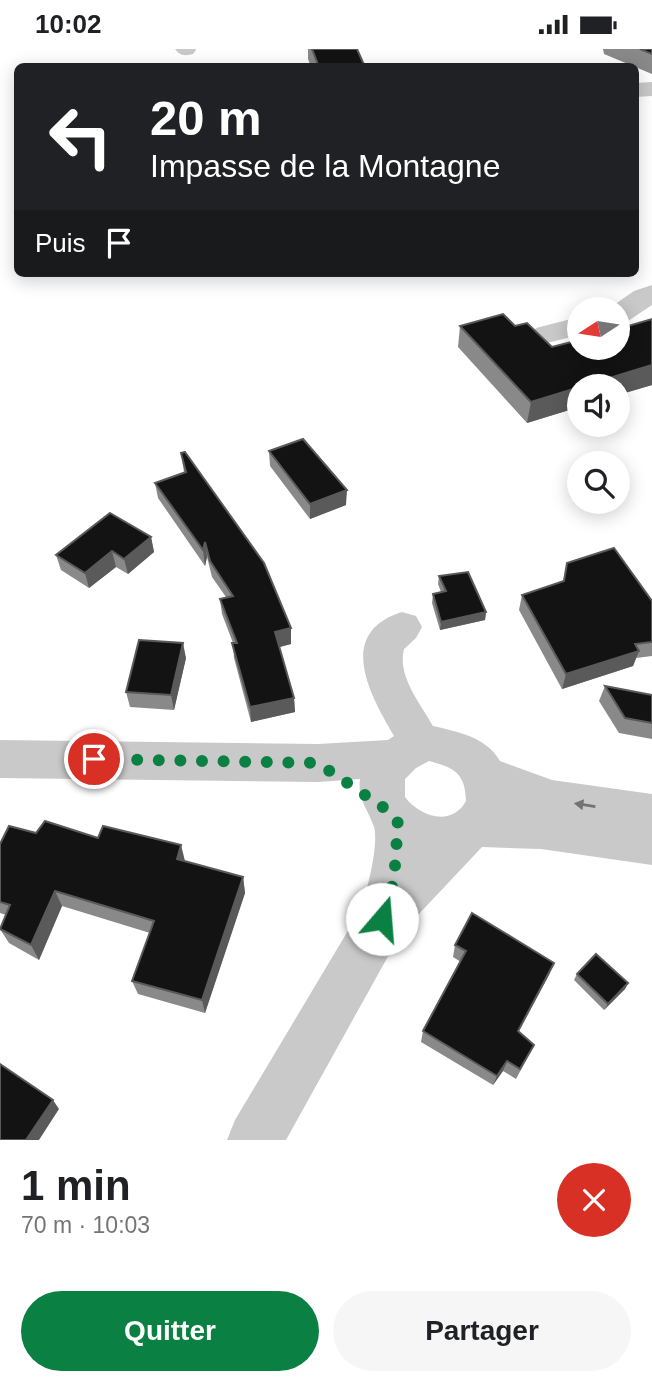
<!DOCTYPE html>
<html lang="fr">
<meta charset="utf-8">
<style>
body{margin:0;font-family:Arial,sans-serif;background:#f6f6f6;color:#202124;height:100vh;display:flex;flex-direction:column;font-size:26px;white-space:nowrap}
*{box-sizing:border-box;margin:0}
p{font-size:23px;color:#757577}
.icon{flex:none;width:38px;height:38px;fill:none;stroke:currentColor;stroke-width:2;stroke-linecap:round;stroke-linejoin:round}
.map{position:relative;height:1091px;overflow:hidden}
.details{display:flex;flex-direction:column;background:#fff;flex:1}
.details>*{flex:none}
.hud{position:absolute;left:14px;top:14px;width:625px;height:214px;border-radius:10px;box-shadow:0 4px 18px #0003;background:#202124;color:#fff;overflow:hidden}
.needle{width:46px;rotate:258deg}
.fabs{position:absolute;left:567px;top:248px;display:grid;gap:14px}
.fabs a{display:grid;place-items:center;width:63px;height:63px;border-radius:50%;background:#fff;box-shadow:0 4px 18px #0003;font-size:35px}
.pin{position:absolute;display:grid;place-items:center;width:60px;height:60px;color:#fff;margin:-30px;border:4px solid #fff;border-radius:50%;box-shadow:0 2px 7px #0007}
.me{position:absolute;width:77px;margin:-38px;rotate:18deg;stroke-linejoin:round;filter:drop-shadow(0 0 5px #0008)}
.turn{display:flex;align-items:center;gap:24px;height:147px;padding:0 21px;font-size:32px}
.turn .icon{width:91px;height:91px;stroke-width:2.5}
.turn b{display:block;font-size:49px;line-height:60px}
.then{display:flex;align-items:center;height:66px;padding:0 21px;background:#0003;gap:14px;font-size:26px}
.round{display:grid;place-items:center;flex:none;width:74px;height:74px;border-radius:37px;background:#f6f6f6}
.summary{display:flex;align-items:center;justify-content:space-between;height:119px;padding:0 21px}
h1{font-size:42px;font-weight:700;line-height:52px}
.primary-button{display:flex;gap:14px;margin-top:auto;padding:14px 21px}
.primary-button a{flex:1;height:80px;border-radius:42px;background:#0b8043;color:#fff;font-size:28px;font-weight:700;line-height:80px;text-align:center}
.primary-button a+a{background:#f6f6f6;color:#202124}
.status{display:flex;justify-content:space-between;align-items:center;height:49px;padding:0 35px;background:#fff;direction:ltr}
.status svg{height:19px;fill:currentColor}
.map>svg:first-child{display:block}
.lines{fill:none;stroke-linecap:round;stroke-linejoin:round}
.minor{fill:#c9c9c9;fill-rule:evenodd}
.wall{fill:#898989}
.shaded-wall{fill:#5a5a5a}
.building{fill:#131313;stroke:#5a5a5a;stroke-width:2}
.oneway{fill:#737373}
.route{stroke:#0b8043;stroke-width:12;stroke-dasharray:0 21.6}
</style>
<div class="status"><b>10:02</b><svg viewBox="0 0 49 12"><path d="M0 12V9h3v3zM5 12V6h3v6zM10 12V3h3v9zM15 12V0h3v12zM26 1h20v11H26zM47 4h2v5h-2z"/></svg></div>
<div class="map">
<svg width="652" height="1091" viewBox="0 0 652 1091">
<rect width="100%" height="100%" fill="#fff"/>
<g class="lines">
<g class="minor">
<path d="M175 0H196V1L193 5C185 7 180 7 175 0Z"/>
<path d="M652 33V47L635 48V34Z"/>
<path d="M652 236V256L628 272 618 275V261L608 260 634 242Z"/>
<path d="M579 268V286L547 294 536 291 532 285 536 279Z"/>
<path d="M402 563 416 567 422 578 416 589 404 600C397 627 420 654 433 677 459 683 486 688 500 712L552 731 652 745V816L541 800 482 798 401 884 286 1091H227L235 1071 361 860C367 842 379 795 374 778 368 760 357 750 360 730L318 733 0 729V691L318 695 388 691 394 687C370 646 335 584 402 563ZM429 712C455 719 465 724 466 752 452 778 420 768 405 748V730L416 719Z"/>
</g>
</g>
<g class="wall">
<path d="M308 0H357L365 18H311L308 10Z"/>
<path d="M603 0H652V25L604 5Z"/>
<path d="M652 270V336L618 346 579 338V358L527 374 458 298 460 277H515L552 298Z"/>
<path d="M269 402 346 456 310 470 270 417Z"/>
<path d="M181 404 291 579V595L279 598 294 649 295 663 251 673 234 609 233 594 222 565 220 550 226 548 212 528 207 508 205 517 158 449 155 434 184 423Z"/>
<path d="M151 488 154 503 128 525 116 518 89 539 61 521 56 506Z"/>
<path d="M567 514 652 552V607L636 609 633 617 562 640 519 561 522 546 563 533Z"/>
<path d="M439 527 486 563 485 571 440 581 432 554 433 545 441 543 438 535Z"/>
<path d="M186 609 174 661 130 658 126 643Z"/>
<path d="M605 637 652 646V690L619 684 599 652Z"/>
<path d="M36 784 98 789 243 828 245 844 205 964 138 945 132 932 150 884 62 857 39 911 9 894 0 880 6 866 0 864V795Z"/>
<path d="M455 896 554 914 518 983 534 996 516 1030 503 1022 493 1036 421 993 423 982 461 913 453 908Z"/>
<path d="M577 925 628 934 625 940 604 961 574 931Z"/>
</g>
<g class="shaded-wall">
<path d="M652 316V336L618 346V338H581Z"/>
<path d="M579 338V358L527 374 531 353Z"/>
<path d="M347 441 346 456 310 470V455Z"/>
<path d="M151 488 154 503 128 525 124 510Z"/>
<path d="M205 493 207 508 205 517 203 501Z"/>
<path d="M112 502 116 518 89 539 85 524Z"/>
<path d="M486 563 485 571 440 581 441 573Z"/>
<path d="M291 579V595L276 599 275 583Z"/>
<path d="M183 594 186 609 174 661 171 646Z"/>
<path d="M639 602 633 617 562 640 566 625Z"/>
<path d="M294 649 295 663 251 673 250 658Z"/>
<path d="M181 796 185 812 177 810Z"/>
<path d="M243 828 245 844 205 964 202 951Z"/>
<path d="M55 842 62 857 39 911 31 896Z"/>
<path d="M554 914 549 926 513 993 518 982Z"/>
<path d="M628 934 625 940 604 961 608 955Z"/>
<path d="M507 1012 503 1022 493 1036 497 1027Z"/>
<path d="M53 1051 59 1060 39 1091H26Z"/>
</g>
<g class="building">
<path d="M312 0H357L365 18H319Z"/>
<path d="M640 0H652V5Z"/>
<path d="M503 265 515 277 527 274 552 298 579 291V299H618V280L652 270V316L531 353 460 277Z"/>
<path d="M303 390 347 441 310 455 269 402Z"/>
<path d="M185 403 264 514 291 579 275 583 294 649 250 658 232 594H237L220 550 233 547 210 512 205 493 203 501 155 434 186 423 181 404Z"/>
<path d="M110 464 151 488 124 510 112 502 85 524 56 506Z"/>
<path d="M614 499 652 552V593L635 595 639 602 566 625 522 546 564 532 567 514Z"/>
<path d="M468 523 486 563 441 573 433 545 446 542 439 527Z"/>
<path d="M139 591 183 594 171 646 126 643Z"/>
<path d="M605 637 652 646V674L625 669Z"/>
<path d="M45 772 98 789 103 777 181 796 177 810 243 828 202 951 132 932 154 872 55 842 31 896 0 880 10 856 0 853V795L9 777 36 784Z"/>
<path d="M472 864 554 914 518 982 534 996 520 1020 507 1012 497 1027 423 982 466 902 455 896Z"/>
<path d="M596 905 628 934 608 955 577 925Z"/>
<path d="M0 1015 53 1051 26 1091H0Z"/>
</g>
<defs><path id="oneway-solid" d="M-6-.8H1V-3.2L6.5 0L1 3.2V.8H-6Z" transform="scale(1.75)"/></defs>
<use class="oneway" href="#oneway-solid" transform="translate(585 756) rotate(-171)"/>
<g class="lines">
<path class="route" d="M94 710 318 714 387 761 398 774 394 831 382 870"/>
</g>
</svg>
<div class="fabs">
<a><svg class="needle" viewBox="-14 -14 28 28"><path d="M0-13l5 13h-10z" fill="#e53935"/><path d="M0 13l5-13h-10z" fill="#757577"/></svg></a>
<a><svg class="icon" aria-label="sound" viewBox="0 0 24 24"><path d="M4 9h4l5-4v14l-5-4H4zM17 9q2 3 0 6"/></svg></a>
<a><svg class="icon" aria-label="search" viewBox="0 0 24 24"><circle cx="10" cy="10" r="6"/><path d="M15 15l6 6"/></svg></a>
</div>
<div class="pin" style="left:94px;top:710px;background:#d93025"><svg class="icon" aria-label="arrive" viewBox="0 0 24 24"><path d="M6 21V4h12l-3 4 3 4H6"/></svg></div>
<svg class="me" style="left:382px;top:870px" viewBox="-20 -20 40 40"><circle r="19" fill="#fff"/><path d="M0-13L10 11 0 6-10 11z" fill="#0b8043"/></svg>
<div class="hud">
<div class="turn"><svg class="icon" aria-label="left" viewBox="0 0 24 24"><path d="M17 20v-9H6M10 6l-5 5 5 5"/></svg><div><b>20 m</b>Impasse de la Montagne</div></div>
<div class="then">Puis<svg class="icon" aria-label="arrive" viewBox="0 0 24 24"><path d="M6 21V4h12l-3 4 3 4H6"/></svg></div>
</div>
</div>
<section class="details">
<div class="summary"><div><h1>1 min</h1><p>70 m · 10:03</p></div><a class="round" style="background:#d93025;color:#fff"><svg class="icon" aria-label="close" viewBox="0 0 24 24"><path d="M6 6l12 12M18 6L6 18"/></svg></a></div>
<div class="primary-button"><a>Quitter</a><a>Partager</a></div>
</section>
